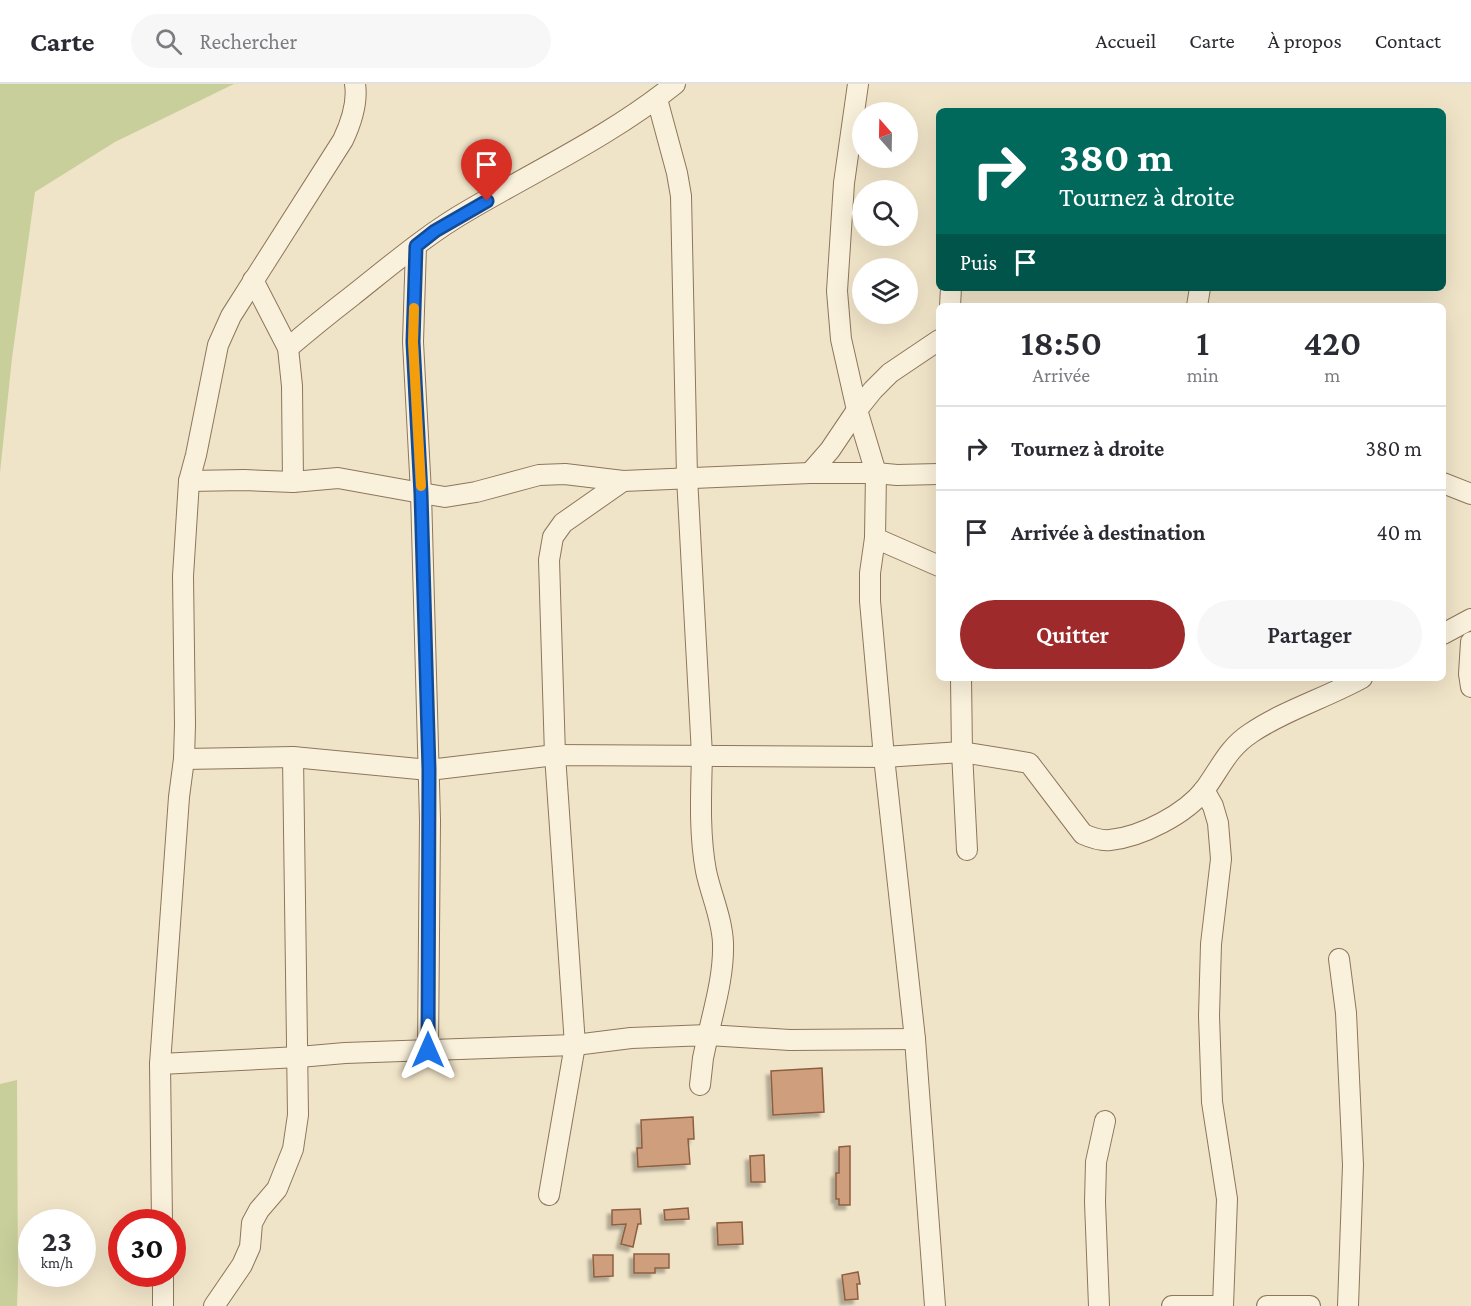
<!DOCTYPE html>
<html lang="fr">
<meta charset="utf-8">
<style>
body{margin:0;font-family:"Crimson Pro",serif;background:#f7f7f7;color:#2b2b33;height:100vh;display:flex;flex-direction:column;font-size:22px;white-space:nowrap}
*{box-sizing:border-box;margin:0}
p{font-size:20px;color:#7c7c81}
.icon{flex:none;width:33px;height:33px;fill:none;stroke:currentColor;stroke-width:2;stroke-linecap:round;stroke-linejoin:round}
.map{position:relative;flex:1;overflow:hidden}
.drawer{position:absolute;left:936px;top:219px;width:510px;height:378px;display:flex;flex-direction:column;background:#fff;border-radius:9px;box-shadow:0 6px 24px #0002}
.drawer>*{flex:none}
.hud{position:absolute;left:936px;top:24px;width:510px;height:183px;border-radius:9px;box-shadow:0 6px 24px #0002;background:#00695c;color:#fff;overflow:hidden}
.needle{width:39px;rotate:340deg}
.controls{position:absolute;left:852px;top:18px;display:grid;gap:12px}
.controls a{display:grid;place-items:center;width:66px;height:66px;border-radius:50%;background:#fff;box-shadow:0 6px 24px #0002;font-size:30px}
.speed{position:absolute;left:18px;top:1125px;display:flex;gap:12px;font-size:30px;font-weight:700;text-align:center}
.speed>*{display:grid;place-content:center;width:78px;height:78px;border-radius:50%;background:#fff;box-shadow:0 6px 24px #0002;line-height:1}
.speed small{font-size:15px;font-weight:400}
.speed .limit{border:9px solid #d22;background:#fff;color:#111}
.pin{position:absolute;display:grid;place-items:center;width:51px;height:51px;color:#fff;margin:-62px -26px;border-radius:50% 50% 50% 0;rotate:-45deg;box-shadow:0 0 6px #0007}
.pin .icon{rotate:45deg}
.me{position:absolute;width:66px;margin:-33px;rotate:0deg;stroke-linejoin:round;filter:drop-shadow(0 0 4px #0008)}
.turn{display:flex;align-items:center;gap:21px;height:126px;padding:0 24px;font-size:27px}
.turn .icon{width:78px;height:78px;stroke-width:2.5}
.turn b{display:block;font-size:42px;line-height:51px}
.then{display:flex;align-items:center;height:57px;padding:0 24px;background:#0003;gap:12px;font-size:22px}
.eta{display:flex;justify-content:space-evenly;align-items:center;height:102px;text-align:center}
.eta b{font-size:36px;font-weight:600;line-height:42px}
.action{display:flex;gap:12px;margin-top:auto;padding:12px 24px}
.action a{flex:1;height:69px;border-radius:36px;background:#9e2a2b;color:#fff;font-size:24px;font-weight:600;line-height:69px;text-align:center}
.action a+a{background:#f7f7f7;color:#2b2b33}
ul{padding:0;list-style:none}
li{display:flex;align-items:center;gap:18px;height:84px;padding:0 24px;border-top:2px solid #e1e1e2}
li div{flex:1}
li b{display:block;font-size:22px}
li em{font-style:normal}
header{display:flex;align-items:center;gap:36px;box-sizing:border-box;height:84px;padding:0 30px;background:#fff;border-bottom:2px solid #e1e1e2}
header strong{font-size:28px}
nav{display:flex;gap:33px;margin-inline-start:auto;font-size:21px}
.search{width:420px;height:54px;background:#f7f7f7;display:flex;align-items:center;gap:15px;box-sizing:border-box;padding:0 21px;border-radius:33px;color:#7c7c81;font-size:22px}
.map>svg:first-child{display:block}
.green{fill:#c9cf9b}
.building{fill:#cf9f7d;stroke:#8d5f41;stroke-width:1.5;filter:url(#shadow)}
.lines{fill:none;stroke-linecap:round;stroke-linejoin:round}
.minor-casing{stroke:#8d765c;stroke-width:22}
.minor{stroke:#faf1dc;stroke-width:20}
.route-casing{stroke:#114b97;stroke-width:15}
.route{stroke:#1a73e8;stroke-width:10}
.slow{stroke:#f59e0b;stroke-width:10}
</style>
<header>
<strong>Carte</strong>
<div class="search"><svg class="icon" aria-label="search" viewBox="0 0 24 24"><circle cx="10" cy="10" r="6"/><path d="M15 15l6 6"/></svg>Rechercher</div>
<nav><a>Accueil</a><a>Carte</a><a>À propos</a><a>Contact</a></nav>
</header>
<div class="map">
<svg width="1471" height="1222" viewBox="0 0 1471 1222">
<defs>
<filter id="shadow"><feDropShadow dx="-4.5" dy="4.5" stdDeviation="1.5" flood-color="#0004"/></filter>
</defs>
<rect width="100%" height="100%" fill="#f0e4c8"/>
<g class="green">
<path d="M0 0H234L115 58 35 108 12 274 0 389Z"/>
<path d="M17 996 18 1194 17 1222H0V1000Z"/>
</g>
<g class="building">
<path d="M822 984 824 1028 773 1031 771 987Z"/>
<path d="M693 1033 694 1055H688L690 1080 638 1083 637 1064H642L641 1036Z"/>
<path d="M850 1062V1121H839V1115H836V1089H839V1063Z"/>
<path d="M764 1071 765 1098H751L750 1072Z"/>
<path d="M688 1124 689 1135 665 1136 664 1126Z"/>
<path d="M640 1125 641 1140H638L633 1163 621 1160 626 1140 612 1141V1126Z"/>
<path d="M742 1138 743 1160 718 1161 717 1139Z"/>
<path d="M634 1170H669V1184H655V1189H634Z"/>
<path d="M593 1171H613V1192L594 1193Z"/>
<path d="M858 1188 860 1200H857L858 1215 845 1216 842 1191Z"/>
</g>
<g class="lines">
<g class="minor-casing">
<g id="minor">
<path d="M858 0 844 99 837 207 841 255 857 326 876 389 875 454 870 489V517L884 673 915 955 935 1222"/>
<path d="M657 15 677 89 681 112 687 393 702 671C701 710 699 749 706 787 711 811 722 834 723 859 724 890 715 921 708 951L790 956 915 955"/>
<path d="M253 196 288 264 292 302 293 398"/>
<path d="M950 222 951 204"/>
<path d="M1197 222 1200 204"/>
<path d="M288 264C309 246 330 229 352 212 390 182 427 150 469 126 539 85 612 51 675 0"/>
<path d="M810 389 830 366 857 326 873 306 890 289 939 256"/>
<path d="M189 397 244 396 293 398 338 394 421 409 413 258 416 162"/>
<path d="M1443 399 1471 410"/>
<path d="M875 454 939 482"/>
<path d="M1443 550 1471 535"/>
<path d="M1471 558 1469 590 1471 603"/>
<path d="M961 594 962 668 1029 679 1083 750C1092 754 1101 757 1110 756 1141 753 1186 730 1205 705 1221 683 1228 664 1251 649 1283 627 1328 613 1362 594"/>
<path d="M184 675 293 673 429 686 555 671 884 673 962 668 967 766"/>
<path d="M1204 706 1213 722 1218 739 1221 775 1211 860 1209 932 1212 1018 1227 1115 1223 1222"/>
<path d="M1339 875 1346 929 1353 1081 1348 1222"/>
<path d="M428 966 430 736 421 409 445 413 476 408 539 391 565 390 623 397 810 389H876L897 391 939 390"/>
<path d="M160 980 299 973 345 969 575 961 631 954 708 951 703 974 700 1001"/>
<path d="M549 1111 575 961 555 671 549 476 553 453 563 439 623 397"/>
<path d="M162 1138 160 980 179 713 184 675 185 641 183 492 189 397 196 371 218 261 231 232 343 56C351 39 358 19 355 0"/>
<path d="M163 1190V1222"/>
<path d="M214 1222 242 1181 250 1163 252 1139 259 1126 277 1105 293 1065 298 1031 293 673"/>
<path d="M1099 1222 1095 1118 1096 1078 1105 1037"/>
<path d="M1172 1222H1214"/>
<path d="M1267 1222H1310"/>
</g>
</g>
<use href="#minor" class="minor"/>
</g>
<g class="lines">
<g class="route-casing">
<path id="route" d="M428 966 429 686 421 410 413 258 416 162 435 147 487 117"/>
</g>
<use href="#route" class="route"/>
<path class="slow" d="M414 224 413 258 421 402"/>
</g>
</svg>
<div class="controls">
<a><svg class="needle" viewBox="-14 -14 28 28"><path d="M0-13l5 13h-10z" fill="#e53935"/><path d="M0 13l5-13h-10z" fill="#7c7c81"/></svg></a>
<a><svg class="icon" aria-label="search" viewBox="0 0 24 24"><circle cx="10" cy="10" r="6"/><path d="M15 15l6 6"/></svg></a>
<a><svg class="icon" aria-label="layers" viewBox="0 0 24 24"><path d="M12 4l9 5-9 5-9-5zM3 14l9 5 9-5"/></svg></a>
</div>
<div class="speed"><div>23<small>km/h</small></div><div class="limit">30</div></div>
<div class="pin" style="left:487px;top:117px;background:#d93025"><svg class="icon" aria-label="arrive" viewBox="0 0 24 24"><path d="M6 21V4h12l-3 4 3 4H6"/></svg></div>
<svg class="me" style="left:428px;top:966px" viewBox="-20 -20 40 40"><path d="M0-17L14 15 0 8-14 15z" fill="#1a73e8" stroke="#fff" stroke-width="4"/></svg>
<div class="hud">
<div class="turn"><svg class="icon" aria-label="right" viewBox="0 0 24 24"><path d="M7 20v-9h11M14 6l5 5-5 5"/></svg><div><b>380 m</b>Tournez à droite</div></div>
<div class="then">Puis<svg class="icon" aria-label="arrive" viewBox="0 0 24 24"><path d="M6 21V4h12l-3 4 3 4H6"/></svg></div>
</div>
<section class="drawer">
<div class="eta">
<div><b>18:50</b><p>Arrivée</p></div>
<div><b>1</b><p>min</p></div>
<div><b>420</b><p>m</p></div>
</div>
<ul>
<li><svg class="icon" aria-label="right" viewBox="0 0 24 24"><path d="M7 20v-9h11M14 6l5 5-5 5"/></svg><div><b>Tournez à droite</b></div><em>380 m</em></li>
<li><svg class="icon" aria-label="arrive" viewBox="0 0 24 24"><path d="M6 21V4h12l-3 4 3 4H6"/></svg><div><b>Arrivée à destination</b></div><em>40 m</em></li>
</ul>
<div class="action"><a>Quitter</a><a>Partager</a></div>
</section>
</div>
